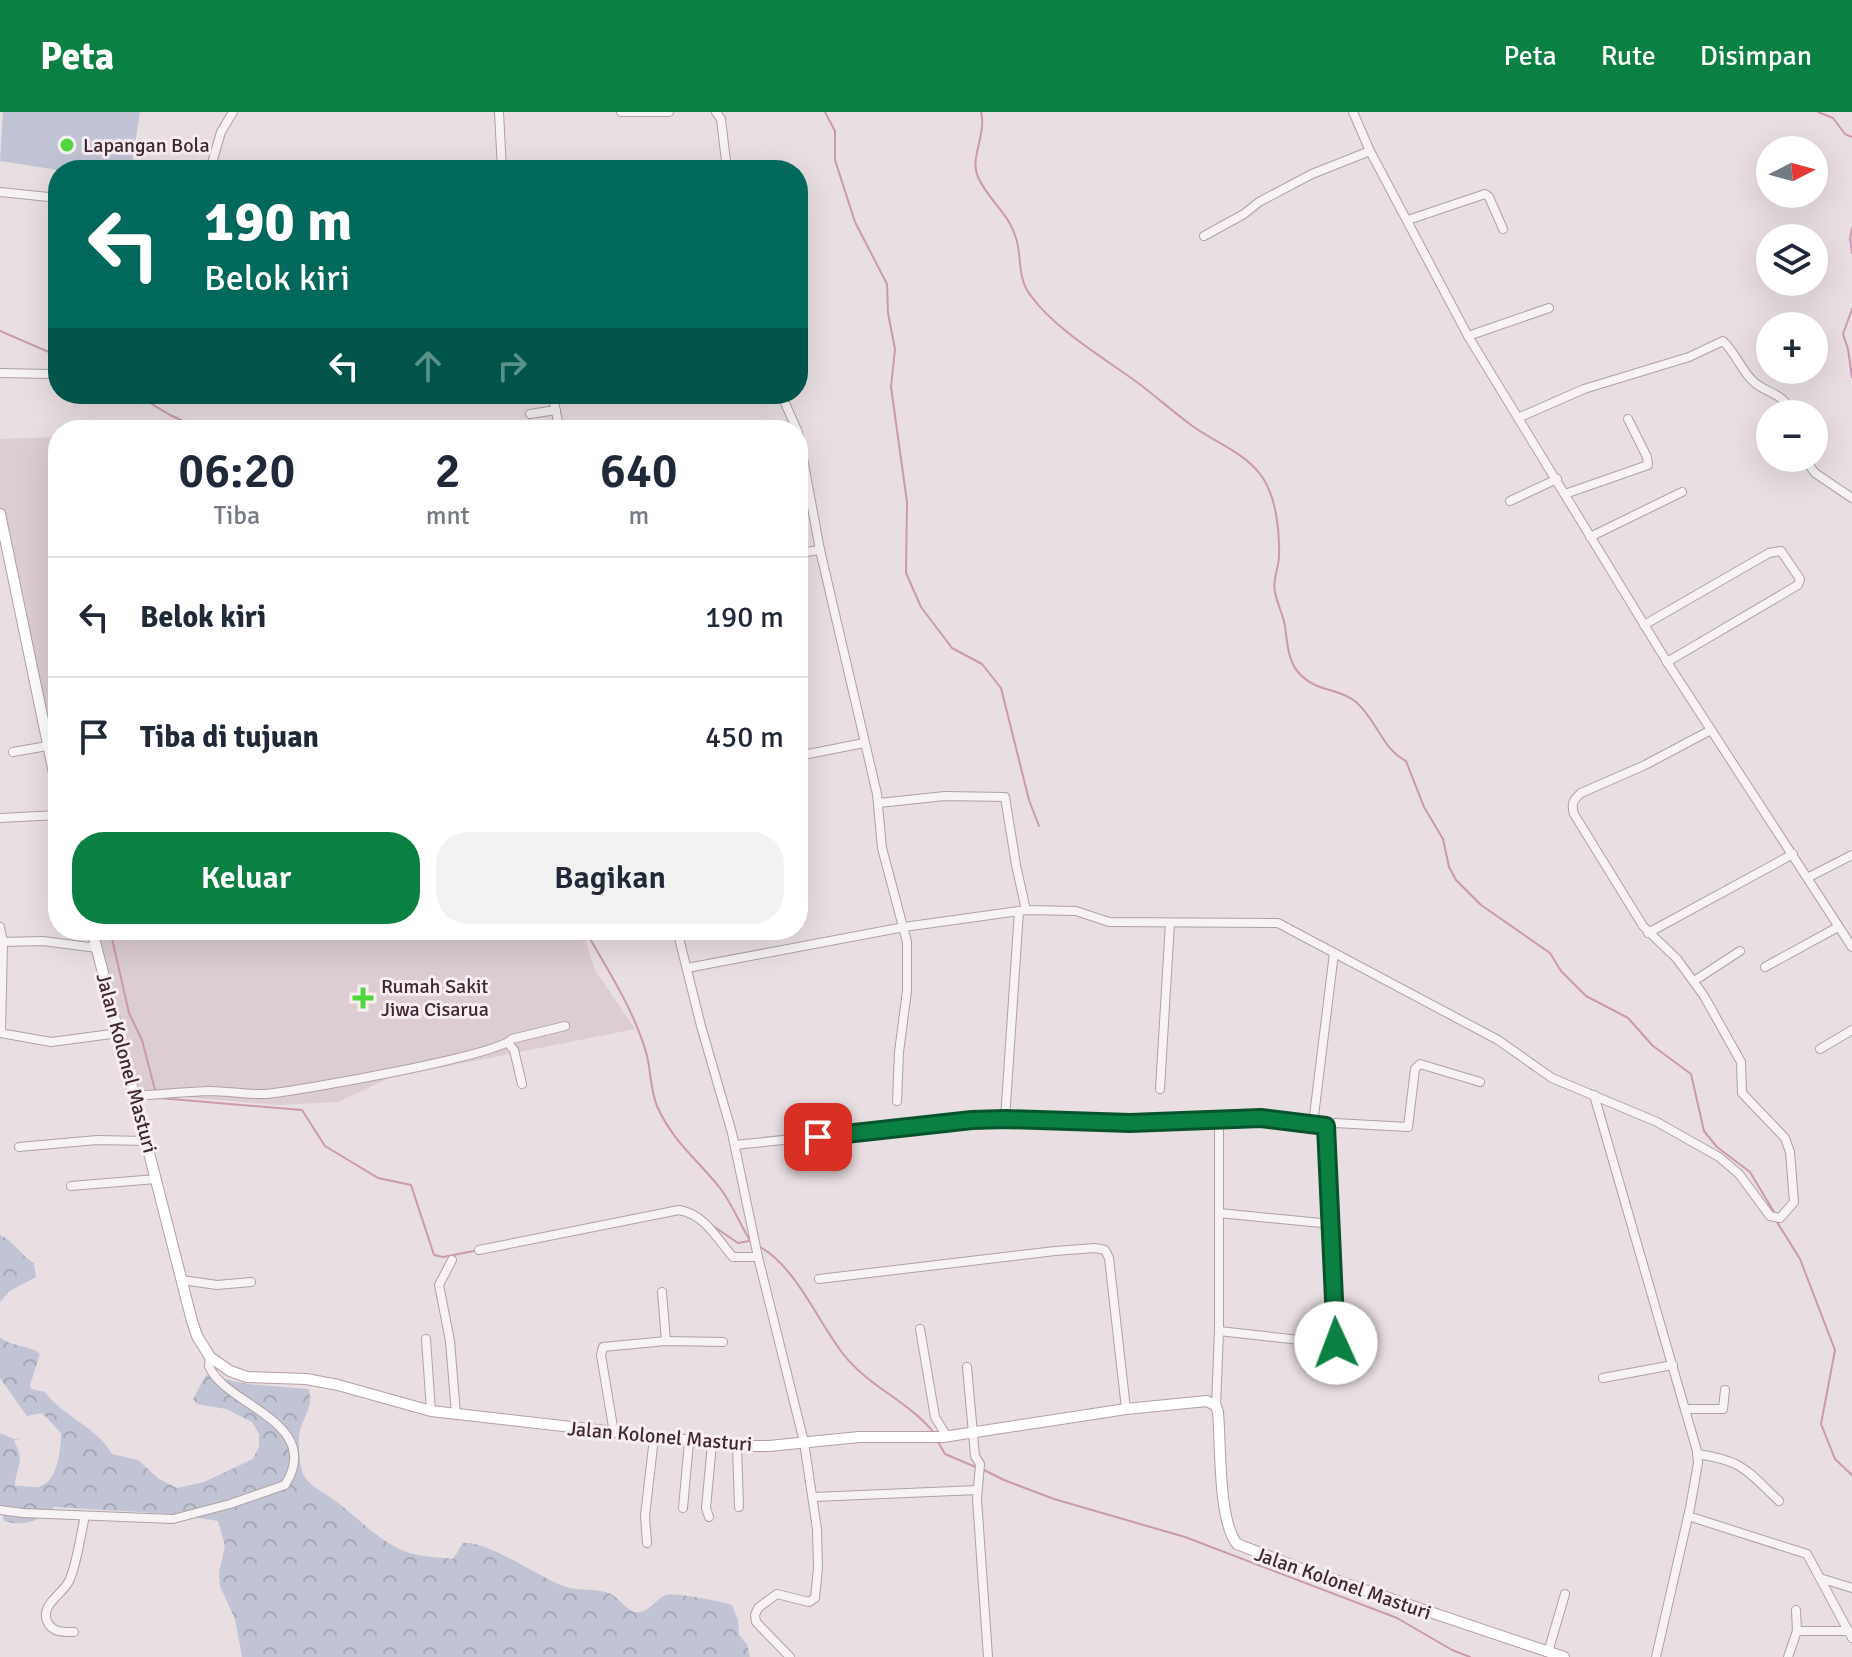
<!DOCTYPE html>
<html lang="id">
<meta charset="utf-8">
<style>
body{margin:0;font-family:Signika,sans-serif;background:#f2f2f3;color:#1f2937;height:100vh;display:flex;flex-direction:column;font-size:30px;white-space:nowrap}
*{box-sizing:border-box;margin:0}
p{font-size:26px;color:#747a83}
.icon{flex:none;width:44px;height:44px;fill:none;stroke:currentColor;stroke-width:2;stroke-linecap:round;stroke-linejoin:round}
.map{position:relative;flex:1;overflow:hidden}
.sheet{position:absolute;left:48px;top:308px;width:760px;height:520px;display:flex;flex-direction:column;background:#fff;border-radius:32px;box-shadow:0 8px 32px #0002}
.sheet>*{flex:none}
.top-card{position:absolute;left:48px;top:48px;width:760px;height:244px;border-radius:32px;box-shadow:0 8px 32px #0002;background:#00695c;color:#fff;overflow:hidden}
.needle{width:52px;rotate:84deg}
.buttons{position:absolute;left:1756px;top:24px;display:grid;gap:16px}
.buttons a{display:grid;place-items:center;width:72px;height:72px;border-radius:50%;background:#fff;box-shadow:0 8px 32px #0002;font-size:40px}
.pin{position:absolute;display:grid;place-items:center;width:68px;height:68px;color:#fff;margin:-34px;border-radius:16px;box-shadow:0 4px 12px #0006}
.me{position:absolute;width:88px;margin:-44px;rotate:358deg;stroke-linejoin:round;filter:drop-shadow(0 0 6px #0008)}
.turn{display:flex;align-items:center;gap:28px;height:168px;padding:0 24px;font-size:36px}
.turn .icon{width:104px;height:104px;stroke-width:2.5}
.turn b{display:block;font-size:56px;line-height:68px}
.lanes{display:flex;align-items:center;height:76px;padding:0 24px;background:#0003;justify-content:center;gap:40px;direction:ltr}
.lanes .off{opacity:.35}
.eta{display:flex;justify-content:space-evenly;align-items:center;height:136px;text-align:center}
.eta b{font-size:48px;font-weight:600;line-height:56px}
.action{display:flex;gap:16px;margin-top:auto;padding:16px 24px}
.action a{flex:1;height:92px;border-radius:32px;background:#0b8043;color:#fff;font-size:32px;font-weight:600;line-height:92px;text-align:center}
.action a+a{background:#f2f2f3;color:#1f2937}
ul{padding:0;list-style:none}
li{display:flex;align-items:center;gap:24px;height:120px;padding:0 24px;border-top:2px solid #e0e1e3}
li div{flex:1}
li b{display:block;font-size:30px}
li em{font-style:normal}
header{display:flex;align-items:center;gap:48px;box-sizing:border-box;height:112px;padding:0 40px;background:#0b8043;color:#fff}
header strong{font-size:38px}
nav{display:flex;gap:44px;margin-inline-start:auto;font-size:28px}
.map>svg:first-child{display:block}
.built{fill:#dbcdd2}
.green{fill:#c0c4d4}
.forest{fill:url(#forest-crowns)}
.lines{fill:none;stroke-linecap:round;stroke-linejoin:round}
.stream{stroke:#cc98b0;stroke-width:2}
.minor-casing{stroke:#b0a0a6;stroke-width:10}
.major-casing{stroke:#b69ea7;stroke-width:12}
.minor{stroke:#f7f2f4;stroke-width:8}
.major{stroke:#fff;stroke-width:10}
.route-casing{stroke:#07532c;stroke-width:20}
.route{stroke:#0b8043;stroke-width:14}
.poi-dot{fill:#4fd73b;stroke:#f7eff2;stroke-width:3}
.labels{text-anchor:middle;stroke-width:6;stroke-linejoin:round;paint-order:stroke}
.poi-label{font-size:20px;fill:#422730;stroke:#f7eff2;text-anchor:start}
.street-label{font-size:20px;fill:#422730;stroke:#f7eff2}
</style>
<header>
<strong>Peta</strong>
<nav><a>Peta</a><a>Rute</a><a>Disimpan</a></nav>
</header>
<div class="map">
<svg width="1852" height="1545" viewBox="0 0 1852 1545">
<defs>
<pattern id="forest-crowns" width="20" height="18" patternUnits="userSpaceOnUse" patternTransform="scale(2)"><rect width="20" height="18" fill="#c0c4d4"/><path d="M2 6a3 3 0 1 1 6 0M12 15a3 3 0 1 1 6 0" fill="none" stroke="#a6a8b6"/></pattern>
</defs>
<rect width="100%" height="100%" fill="#e9dfe3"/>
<g class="built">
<path d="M58 325V650L0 397V327Z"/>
<path d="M97 818H582L595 858 635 917 389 966 338 990 278 993 136 981Z"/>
</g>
<path class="green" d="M3 0H140L131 58H58L0 49Z"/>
<g class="forest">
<path d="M0 1123C15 1130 19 1142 34 1151L36 1165 10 1179 0 1190Z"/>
<path d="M0 1225C12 1236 29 1232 40 1242L30 1273 31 1277 45 1280C63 1305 96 1314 112 1342L138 1348 159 1367 177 1376 204 1370 253 1347 259 1335V1322L252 1310 226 1297 197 1292 193 1287 206 1263 248 1272 308 1277C315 1291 304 1304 300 1318 298 1328 299 1344 301 1355 304 1374 327 1381 340 1392 360 1409 379 1428 404 1439 418 1445 438 1445 453 1447L463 1431C486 1428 539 1465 563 1474 578 1480 595 1475 611 1482 619 1486 627 1499 635 1500 649 1502 655 1487 666 1483 675 1480 720 1489 732 1493L738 1508 739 1523 747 1532 750 1545H242L235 1507 220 1474 219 1460 225 1434 218 1409C164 1399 109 1399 54 1395 41 1409 24 1415 4 1409L0 1393V1321L14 1327 21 1326 14 1329C26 1351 16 1353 15 1374 23 1373 34 1377 41 1374 58 1368 61 1336 61 1321L42 1301 27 1304 0 1266Z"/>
</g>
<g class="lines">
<g class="stream">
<path d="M825 0 835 19V48L855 110 887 172 888 201 895 237 891 275 907 390 906 461 921 495 952 536 982 552 1001 576 1029 688 1039 714"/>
<path d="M981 0C987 22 969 47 978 65 988 88 1009 101 1016 126 1022 145 1017 167 1031 184 1053 214 1094 240 1124 261 1148 277 1168 296 1191 313 1214 330 1242 339 1260 362 1276 382 1280 420 1279 444 1279 456 1272 468 1275 480 1277 492 1283 502 1285 514 1287 530 1288 548 1298 560 1316 581 1338 575 1356 590 1377 608 1382 637 1406 649L1424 695 1443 727 1449 755 1456 768 1481 793 1550 841 1561 859 1586 884 1628 906 1653 934 1691 962 1704 1019 1717 1035 1750 1060 1774 1100"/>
<path d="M1818 0 1833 6 1845 22 1852 25"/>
<path d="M1852 116 1850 126 1852 141"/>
<path d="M1852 197 1843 222 1848 237 1852 265"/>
<path d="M0 219 58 244"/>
<path d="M135 282 170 303 203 318"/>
<path d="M110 818 129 901 142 928 155 978"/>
<path d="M585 818C607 857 633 896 646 940 651 957 650 977 657 994 673 1030 697 1047 720 1076 733 1093 740 1113 751 1130"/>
<path d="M159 986 302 998 325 1034 378 1066 411 1073 434 1143 443 1145 474 1139"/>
<path d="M1777 1110 1800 1147 1835 1238 1821 1312 1835 1347 1852 1363"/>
<path d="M713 1114 738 1131 749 1129"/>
<path d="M760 1135C796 1155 818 1210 844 1243 868 1274 911 1291 934 1321"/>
<path d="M938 1330 945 1342 978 1356"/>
<path d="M984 1358 1004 1368 1054 1387 1185 1425 1397 1506 1452 1538 1470 1545"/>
</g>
<g class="minor-casing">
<g id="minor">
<path d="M499 0 502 58"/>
<path d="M621 0H669"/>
<path d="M716 0 721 7 727 58"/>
<path d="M1353 0 1370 39 1468 224 1667 550 1852 835"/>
<path d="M210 58 221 20 233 0"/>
<path d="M0 80 58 86"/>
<path d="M1408 108 1485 82 1489 85 1503 117"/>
<path d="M1204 124 1244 102 1259 90 1312 62 1370 39"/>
<path d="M1468 224 1549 196"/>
<path d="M0 261 51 262"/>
<path d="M552 282 560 318"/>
<path d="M781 282 797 318"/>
<path d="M530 302 556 298"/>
<path d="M1518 306 1584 277 1689 245 1723 229C1737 243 1741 258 1754 270 1767 282 1786 281 1791 302"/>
<path d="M798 320 820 438 877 682 882 736 907 830V879L899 940 897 989"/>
<path d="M1804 346 1815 361 1852 386"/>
<path d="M1565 382 1648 353 1647 345 1628 307"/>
<path d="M1510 389 1557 367"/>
<path d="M1590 425 1682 380"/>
<path d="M798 441 820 438"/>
<path d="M1644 513 1769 441 1781 439 1800 467 1798 473 1667 550"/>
<path d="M13 640 47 634"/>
<path d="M798 644 864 631"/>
<path d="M879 691 945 684 1005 685 1016 753 1026 798"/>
<path d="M0 706 58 703"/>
<path d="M1809 765 1852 743"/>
<path d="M0 815 3 830 1 921"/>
<path d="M677 818 701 914 732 1021 758 1145 804 1330 817 1417 818 1456 815 1486 809 1490 777 1482 758 1496 755 1503 756 1510 790 1545"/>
<path d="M1648 821 1793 742"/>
<path d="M0 830 43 829 97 836"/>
<path d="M1765 855 1838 815"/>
<path d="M687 856 904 815 1026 798 1076 799 1109 810 1278 811 1498 928 1552 966 1657 1010 1719 1045 1739 1062 1770 1104 1780 1106 1794 1090 1790 1040 1785 1026 1742 981 1741 950 1704 884 1677 847 1643 814 1574 702C1571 692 1573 688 1581 681L1645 653 1711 618"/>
<path d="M1694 869 1740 839"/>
<path d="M0 921 51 930 119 921"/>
<path d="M508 931 514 938 522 972"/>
<path d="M1820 937 1852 918"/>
<path d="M1160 977 1170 811"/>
<path d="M1594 983 1697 1339 1698 1351 1690 1396 1656 1545"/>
<path d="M136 984C160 982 185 980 210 979 228 979 247 983 266 982 299 979 495 944 512 927L565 914"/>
<path d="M1005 1007 1019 799"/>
<path d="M1313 1012 1334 841"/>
<path d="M1326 1014 1335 1011 1408 1015 1415 957 1420 952 1480 970"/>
<path d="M735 1033 972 1008 1130 1011 1261 1006 1326 1015 1332 1112 1219 1101"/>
<path d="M19 1035 97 1028 147 1029"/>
<path d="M71 1074 156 1067"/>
<path d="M479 1138 679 1098C706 1103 716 1126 733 1145H758"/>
<path d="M452 1148 439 1173 450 1229 456 1302"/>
<path d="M819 1167 1055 1139 1095 1136 1105 1138 1109 1146 1126 1297"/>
<path d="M182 1168 217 1173 251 1170"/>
<path d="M662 1180 666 1229"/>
<path d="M920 1217 935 1305 947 1325"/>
<path d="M1219 1219 1336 1232 1332 1112"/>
<path d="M426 1227 431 1299"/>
<path d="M967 1255 975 1344 980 1352 977 1387 988 1545"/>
<path d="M1603 1266 1673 1253"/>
<path d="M1216 1294 1219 1219V1008"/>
<path d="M1686 1297H1723L1725 1278"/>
<path d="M614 1321 601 1243 603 1235 666 1229 723 1230"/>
<path d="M737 1334 739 1395"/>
<path d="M1697 1342C1744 1349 1746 1358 1779 1389"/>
<path d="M814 1385 977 1378"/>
<path d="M683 1396 689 1330"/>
<path d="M0 1398 23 1401 173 1407 230 1392 285 1373C325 1310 224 1293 209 1254L210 1245"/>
<path d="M1688 1404 1807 1442 1852 1526"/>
<path d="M709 1405 706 1396 712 1332"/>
<path d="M647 1431 645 1404 654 1326"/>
<path d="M1823 1467 1852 1476"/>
<path d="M1797 1519H1849"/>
<path d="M74 1520C64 1520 52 1521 47 1509 40 1492 65 1481 70 1467 78 1447 80 1425 85 1404"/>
<path d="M1548 1540 1565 1482"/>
<path d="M1788 1545 1797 1519 1796 1498"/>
</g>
</g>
<g class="major-casing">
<g id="major">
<path d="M0 402 58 680"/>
<path d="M92 818 192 1209 197 1224 210 1245 230 1259 247 1265 306 1267 338 1273 431 1299 737 1334H769L859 1325H943L1126 1297 1207 1289 1216 1294 1218 1300C1221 1333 1218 1408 1237 1432L1299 1456 1564 1545"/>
</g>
</g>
<use href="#minor" class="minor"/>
<use href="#major" class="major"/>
</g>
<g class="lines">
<g class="route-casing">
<path id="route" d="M818 1025 972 1008 1005 1007 1130 1011 1261 1006 1326 1014 1336 1231"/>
</g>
<use href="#route" class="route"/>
</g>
<g class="poi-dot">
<circle cx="67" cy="33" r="8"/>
<path d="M359 874h8v8h8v8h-8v8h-8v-8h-8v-8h8z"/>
</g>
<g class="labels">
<g class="poi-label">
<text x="83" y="40">Lapangan Bola</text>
<text x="381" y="881">Rumah Sakit<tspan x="381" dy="23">Jiwa Cisarua</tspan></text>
</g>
<g class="street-label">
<text transform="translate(127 951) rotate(75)" y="7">Jalan Kolonel Masturi</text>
<text transform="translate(660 1324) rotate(5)" y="7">Jalan Kolonel Masturi</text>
<text transform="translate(1343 1471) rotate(19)" y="7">Jalan Kolonel Masturi</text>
</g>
</g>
</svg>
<div class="buttons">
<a><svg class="needle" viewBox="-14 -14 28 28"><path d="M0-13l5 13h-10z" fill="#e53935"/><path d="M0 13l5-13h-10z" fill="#747a83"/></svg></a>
<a><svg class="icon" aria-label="layers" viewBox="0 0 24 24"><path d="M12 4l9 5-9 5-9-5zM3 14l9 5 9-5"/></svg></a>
<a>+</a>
<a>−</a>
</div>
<div class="pin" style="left:818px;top:1025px;background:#d93025"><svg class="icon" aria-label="arrive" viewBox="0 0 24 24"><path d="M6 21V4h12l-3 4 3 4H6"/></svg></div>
<svg class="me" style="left:1336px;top:1231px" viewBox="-20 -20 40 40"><circle r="19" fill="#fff"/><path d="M0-13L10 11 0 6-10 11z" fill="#0b8043"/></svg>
<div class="top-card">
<div class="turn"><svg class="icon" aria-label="left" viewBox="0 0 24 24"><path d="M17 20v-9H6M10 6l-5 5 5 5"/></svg><div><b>190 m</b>Belok kiri</div></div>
<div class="lanes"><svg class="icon" aria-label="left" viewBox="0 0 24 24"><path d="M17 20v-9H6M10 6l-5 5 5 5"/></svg><svg class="icon off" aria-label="ahead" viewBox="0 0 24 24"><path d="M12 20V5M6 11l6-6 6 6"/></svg><svg class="icon off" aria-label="right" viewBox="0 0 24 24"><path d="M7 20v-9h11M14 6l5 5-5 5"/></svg></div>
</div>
<section class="sheet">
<div class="eta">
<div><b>06:20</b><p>Tiba</p></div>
<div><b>2</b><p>mnt</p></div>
<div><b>640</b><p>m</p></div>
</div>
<ul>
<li><svg class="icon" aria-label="left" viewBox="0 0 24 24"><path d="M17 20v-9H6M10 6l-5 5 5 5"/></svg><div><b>Belok kiri</b></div><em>190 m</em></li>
<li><svg class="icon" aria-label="arrive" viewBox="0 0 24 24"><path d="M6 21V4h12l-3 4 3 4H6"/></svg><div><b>Tiba di tujuan</b></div><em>450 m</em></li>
</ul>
<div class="action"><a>Keluar</a><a>Bagikan</a></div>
</section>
</div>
